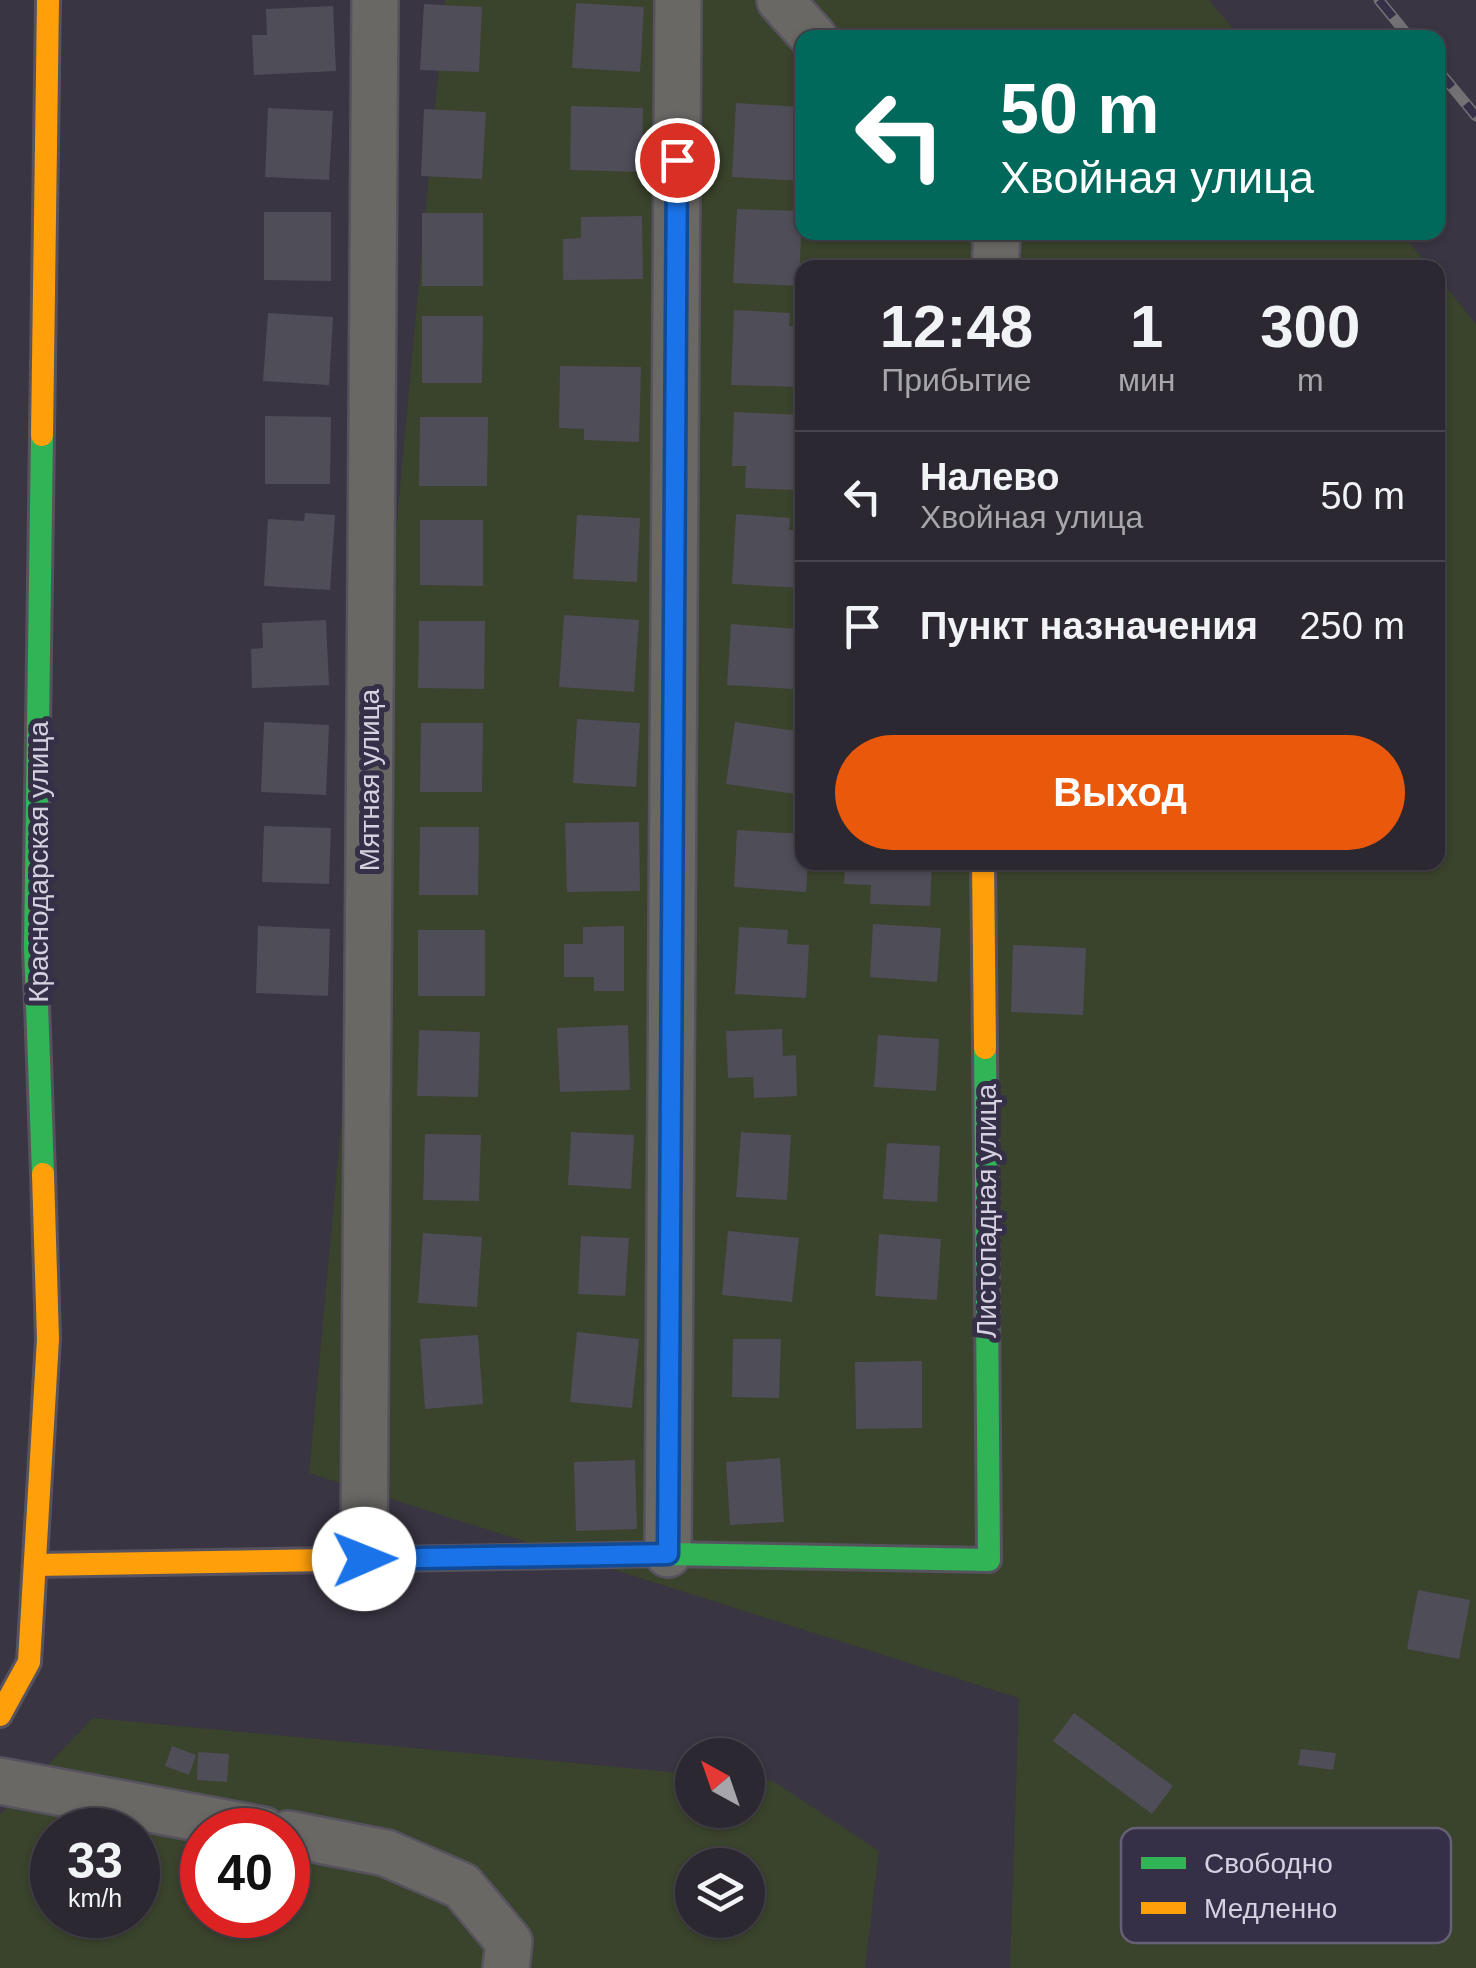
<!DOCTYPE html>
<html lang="ru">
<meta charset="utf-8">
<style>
body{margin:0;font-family:Helvetica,sans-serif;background:#37343e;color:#f1f3f6;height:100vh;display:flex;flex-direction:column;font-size:38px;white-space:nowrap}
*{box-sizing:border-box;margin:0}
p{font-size:32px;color:#a6a6ac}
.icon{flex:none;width:55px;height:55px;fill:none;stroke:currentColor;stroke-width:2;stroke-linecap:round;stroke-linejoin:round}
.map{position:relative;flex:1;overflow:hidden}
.sheet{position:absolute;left:795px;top:260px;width:650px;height:610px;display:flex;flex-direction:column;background:#2b2832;border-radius:20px;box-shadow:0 2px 8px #0004,0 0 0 2px #47444d}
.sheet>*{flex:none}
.guide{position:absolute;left:795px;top:30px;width:650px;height:210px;border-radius:20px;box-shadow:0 2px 8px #0004,0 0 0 2px #47444d;background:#00695c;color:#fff;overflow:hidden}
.needle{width:65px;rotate:320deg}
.buttons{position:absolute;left:675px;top:1738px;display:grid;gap:20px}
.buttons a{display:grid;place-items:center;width:90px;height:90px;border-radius:50%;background:#2b2832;box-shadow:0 2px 8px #0004,0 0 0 2px #47444d;font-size:50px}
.speed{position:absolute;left:30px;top:1808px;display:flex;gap:20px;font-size:50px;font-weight:700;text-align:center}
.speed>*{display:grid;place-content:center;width:130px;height:130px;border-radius:50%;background:#2b2832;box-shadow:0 2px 8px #0004,0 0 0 2px #47444d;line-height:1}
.speed small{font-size:25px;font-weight:400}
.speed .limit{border:15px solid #d22;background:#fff;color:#111}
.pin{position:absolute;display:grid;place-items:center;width:85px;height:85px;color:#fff;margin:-42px;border:5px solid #fff;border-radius:50%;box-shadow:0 2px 10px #0007}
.me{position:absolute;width:110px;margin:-55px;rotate:89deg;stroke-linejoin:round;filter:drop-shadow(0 0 8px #0008)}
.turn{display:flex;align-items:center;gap:35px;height:210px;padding:0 40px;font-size:45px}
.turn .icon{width:130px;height:130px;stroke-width:2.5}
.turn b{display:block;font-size:70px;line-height:85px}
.eta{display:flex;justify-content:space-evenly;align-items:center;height:170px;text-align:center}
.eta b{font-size:60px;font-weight:700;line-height:70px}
.action{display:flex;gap:20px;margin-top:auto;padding:20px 40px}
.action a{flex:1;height:115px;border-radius:60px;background:#ea580c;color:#fff;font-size:40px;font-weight:700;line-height:115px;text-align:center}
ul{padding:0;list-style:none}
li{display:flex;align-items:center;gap:30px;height:130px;padding:0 40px;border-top:2px solid #47444d}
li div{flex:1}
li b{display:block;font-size:38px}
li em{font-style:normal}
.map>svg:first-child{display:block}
.green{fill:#3a432c;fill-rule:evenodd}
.building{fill:#4f4d58}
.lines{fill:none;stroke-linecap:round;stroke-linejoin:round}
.street-casing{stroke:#56525e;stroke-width:50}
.fast-casing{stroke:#56525e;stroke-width:28}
.slow-casing{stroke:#56525e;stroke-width:28}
.street{stroke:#6a6865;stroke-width:45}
.fast{stroke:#30b455;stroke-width:22}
.slow{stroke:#ff9f0a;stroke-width:22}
.rail-casing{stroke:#747175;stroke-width:11}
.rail{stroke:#362f48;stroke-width:8;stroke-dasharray:22;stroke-linecap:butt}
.route-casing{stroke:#114b97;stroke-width:25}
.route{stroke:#1a73e8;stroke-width:18}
.labels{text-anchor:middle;stroke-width:10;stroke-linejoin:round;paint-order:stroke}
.street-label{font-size:28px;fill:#d5d1e1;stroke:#362f48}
.key{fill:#362f48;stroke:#666076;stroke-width:2.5}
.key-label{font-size:28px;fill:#d5d1e1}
</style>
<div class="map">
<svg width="1476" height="1968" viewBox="0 0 1476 1968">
<rect width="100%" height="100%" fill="#393542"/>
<g class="green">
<path d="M445 0H1209L1240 37 802 38V232L1401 233 1430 267 802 268V862H1438V277L1476 324V1968H1010L1019 1698 309 1473Z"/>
<path d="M93 1718 692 1774V1810H748V1779L773 1781 879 1851 865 1968H0V1815ZM52 1830H138V1915H52ZM202 1830H288V1915H202ZM692 1865H748V1920H692Z"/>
</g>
<g class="building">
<path d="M576 3 644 7 640 72 572 68Z"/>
<path d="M424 4 482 7 479 72 420 70Z"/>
<path d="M333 6 336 71 254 75 252 35H267L266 9Z"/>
<path d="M736 103 801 107 802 181 732 177Z"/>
<path d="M571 106 643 108 642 172 570 170Z"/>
<path d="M268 108 333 111 329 180 265 177Z"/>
<path d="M424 109 486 112 482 179 421 176Z"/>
<path d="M737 209 802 211 799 286 733 283Z"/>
<path d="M264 212H331V281L264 280Z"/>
<rect x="422" y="213" width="61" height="73"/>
<path d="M642 216 643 279 563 280V239L581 238V217Z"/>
<path d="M734 310 790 313 789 326 802 327V387L731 385Z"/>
<path d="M268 313 333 317 329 385 263 381Z"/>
<path d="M422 316H483L482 383H422Z"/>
<path d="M560 366 641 367 639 442 584 440V429L559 428Z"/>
<path d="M734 412 802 415 799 490 745 488 746 466H732Z"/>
<path d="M265 416 331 417 330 484H265Z"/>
<path d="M420 417H488L487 486H419Z"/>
<path d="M305 513 335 515 330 590 264 586 268 519 304 521Z"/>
<path d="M736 514 790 518 789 530 802 531V588L732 584Z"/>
<path d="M577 515 640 518 637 582 573 579Z"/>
<path d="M420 520H483V586L420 585Z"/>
<path d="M564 615 639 620 634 692 559 687Z"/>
<path d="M326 620 329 685 252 688 251 649 263 648 262 623Z"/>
<path d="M419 621H485L484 689 418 688Z"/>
<path d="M731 624 797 629 793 689 727 685Z"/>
<path d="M577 719 640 723 636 787 573 783Z"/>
<path d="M264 722 329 725 326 795 261 792Z"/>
<path d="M735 722 802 732V795L726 784Z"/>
<path d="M421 723H483L482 792H420Z"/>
<path d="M639 822 640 891 567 892 565 823Z"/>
<path d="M264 826 331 828 329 884 262 882Z"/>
<path d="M420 827H479L478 895H419Z"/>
<path d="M737 830 802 834V862H808L806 892 734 887Z"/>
<path d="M845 862H932L930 906 870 904 871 885 844 884Z"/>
<path d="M873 924 941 928 937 982 870 977Z"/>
<path d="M258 926 330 929 328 996 256 993Z"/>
<path d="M624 926V991H594V977H564V944H583V927Z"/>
<path d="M739 927 788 930 787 944 809 945 806 998 735 994Z"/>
<rect x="418" y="930" width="67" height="66"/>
<path d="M1013 945 1086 948 1083 1015 1011 1012Z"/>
<path d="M628 1025 630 1090 560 1092 557 1028Z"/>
<path d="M782 1029 783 1056 796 1055 797 1096 754 1098 753 1077 728 1078 726 1031Z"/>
<path d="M419 1030 480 1032 478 1097 417 1096Z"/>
<path d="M878 1035 939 1039 936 1091 874 1087Z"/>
<path d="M571 1132 634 1135 631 1189 568 1185Z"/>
<path d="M741 1132 791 1135 787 1200 736 1197Z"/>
<path d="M425 1134 481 1135 479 1201 423 1200Z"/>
<path d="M887 1143 940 1146 937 1202 883 1199Z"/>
<path d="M728 1231 799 1238 792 1302 722 1295Z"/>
<path d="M423 1233 482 1237 477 1307 418 1303Z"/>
<path d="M879 1234 941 1239 937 1300 875 1296Z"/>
<path d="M581 1236 629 1238 625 1296 578 1294Z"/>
<path d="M577 1332 639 1339 632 1408 570 1402Z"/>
<path d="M478 1335 483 1404 425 1409 420 1339Z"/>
<path d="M733 1339H781L779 1398 732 1397Z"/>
<path d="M922 1361V1428L856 1429 855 1362Z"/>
<path d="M780 1458 784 1522 730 1525 726 1462Z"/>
<path d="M635 1460 637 1529 576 1531 574 1462Z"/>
<path d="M1418 1590 1470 1600 1459 1659 1407 1649Z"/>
<path d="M1074 1713 1173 1786 1152 1814 1053 1741Z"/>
<path d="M172 1746 196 1755 189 1775 165 1766Z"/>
<path d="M1301 1749 1336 1753 1333 1770 1298 1765Z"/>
<path d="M198 1752 229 1754 227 1782 197 1780Z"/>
</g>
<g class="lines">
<g class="street-casing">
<g id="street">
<path d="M780 0 814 38"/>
<path d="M993 232 997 237 995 268"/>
<path d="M668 1554 678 0"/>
<path d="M364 1559 375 0"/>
<path d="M0 1781 263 1830"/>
<path d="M288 1834 386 1853 462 1886 509 1942 506 1968"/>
</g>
</g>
<g class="fast-casing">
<g id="fast">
<path d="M42 435 35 947 43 1174"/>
<path d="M505 1557 668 1554 989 1560 985 1048"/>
</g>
</g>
<g class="slow-casing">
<g id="slow">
<path d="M42 435 48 0"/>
<path d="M983 862 985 1048"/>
<path d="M35 1565 505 1557"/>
<path d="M0 1715 29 1662 48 1339 43 1174"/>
</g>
</g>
<use href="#street" class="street"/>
<use href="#fast" class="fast"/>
<use href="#slow" class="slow"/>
<g class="rail-casing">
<g id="rail">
<path d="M1379 0 1410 38"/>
<path d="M1438 70 1476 116"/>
</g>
</g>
<use href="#rail" class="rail"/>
</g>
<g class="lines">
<g class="route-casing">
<path id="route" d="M364 1559 668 1554 677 160"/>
</g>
<use href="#route" class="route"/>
</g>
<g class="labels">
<g class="street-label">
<text transform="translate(369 780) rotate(-90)" y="10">Мятная улица</text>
<text transform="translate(38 862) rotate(-90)" y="10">Краснодарская улица</text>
<text transform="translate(986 1211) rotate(-90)" y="10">Листопадная улица</text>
</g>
</g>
<rect x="1121" y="1828" width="330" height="115" rx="15" class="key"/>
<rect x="1141" y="1857" width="45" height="12" fill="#30b455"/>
<rect x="1141" y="1902" width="45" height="12" fill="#ff9f0a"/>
<g class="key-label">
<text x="1204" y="1873">Свободно</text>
<text x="1204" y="1918">Медленно</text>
</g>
</svg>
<div class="buttons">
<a><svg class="needle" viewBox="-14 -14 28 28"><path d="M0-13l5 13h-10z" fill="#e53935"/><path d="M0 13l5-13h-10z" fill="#a6a6ac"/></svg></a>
<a><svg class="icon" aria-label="layers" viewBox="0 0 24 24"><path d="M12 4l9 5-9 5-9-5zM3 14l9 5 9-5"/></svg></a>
</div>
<div class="speed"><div>33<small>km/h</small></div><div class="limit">40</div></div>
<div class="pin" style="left:677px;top:160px;background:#d93025"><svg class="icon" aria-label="arrive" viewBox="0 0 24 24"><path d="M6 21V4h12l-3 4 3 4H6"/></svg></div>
<svg class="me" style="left:364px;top:1559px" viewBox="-20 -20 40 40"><circle r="19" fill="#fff"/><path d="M0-13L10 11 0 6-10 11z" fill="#1a73e8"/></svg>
<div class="guide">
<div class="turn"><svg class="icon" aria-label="left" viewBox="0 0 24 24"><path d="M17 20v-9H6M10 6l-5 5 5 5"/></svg><div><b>50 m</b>Хвойная улица</div></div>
</div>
<section class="sheet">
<div class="eta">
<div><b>12:48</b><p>Прибытие</p></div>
<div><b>1</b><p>мин</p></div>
<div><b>300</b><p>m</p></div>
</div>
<ul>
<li><svg class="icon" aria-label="left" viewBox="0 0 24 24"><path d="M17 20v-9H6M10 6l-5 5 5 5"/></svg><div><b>Налево</b><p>Хвойная улица</p></div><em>50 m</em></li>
<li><svg class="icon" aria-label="arrive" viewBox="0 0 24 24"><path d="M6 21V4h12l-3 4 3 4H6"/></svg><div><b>Пункт назначения</b></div><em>250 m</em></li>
</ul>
<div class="action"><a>Выход</a></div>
</section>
</div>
